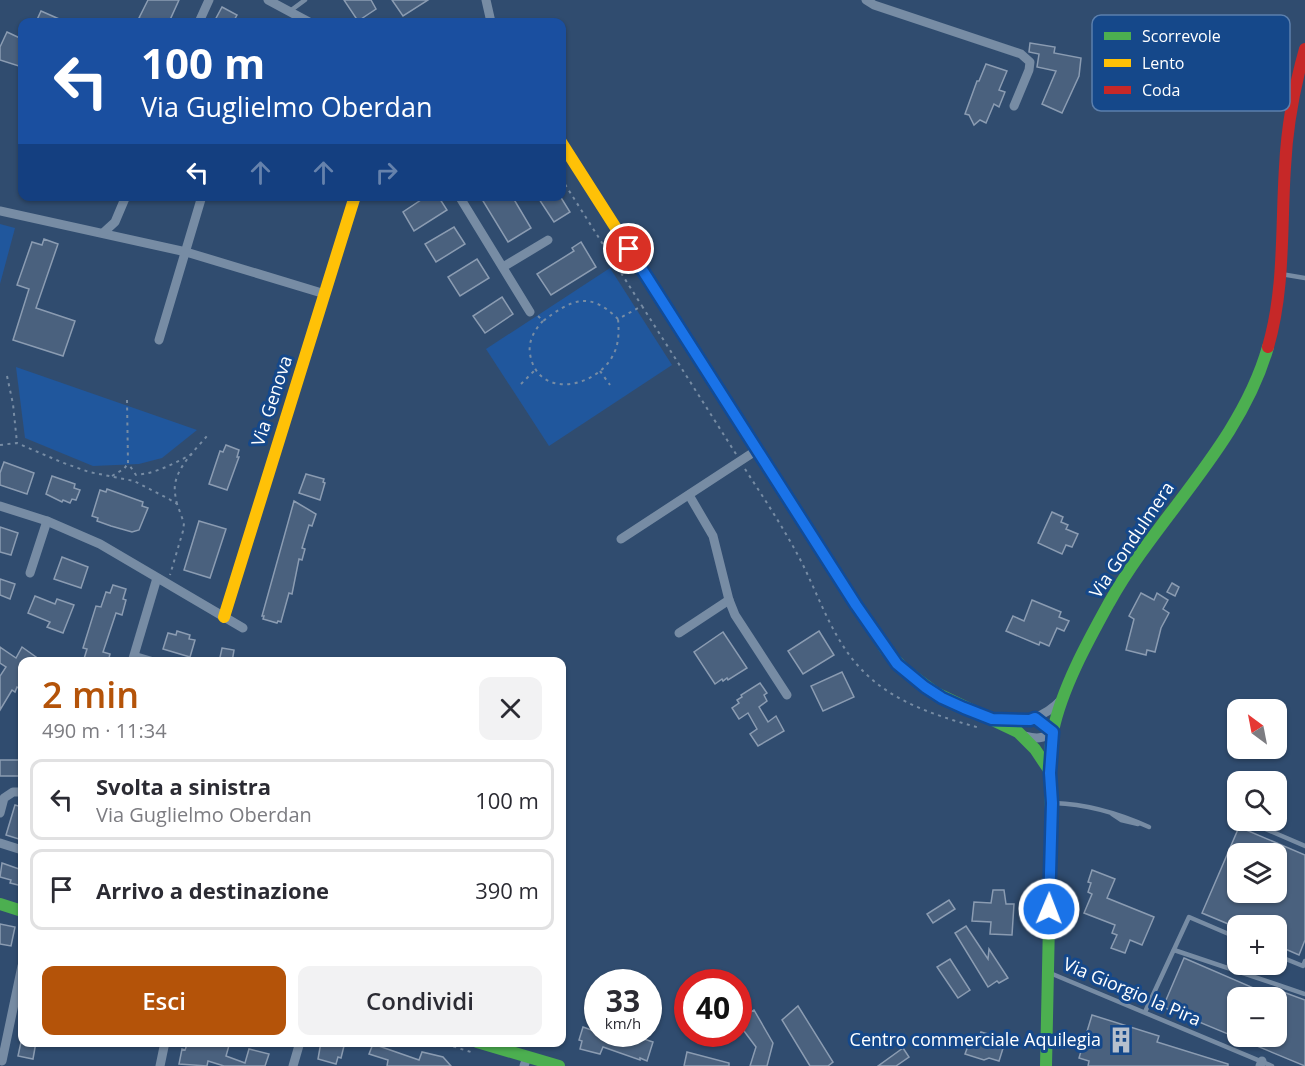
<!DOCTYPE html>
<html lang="it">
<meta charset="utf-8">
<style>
body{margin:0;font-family:"Open Sans",sans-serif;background:#f2f2f3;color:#2b2b33;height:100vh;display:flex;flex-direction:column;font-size:22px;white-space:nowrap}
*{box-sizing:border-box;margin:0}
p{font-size:20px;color:#7c7c81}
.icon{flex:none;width:33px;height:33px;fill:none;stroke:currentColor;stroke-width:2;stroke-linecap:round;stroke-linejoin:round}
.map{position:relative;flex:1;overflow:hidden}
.panel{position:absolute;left:18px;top:657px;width:548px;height:390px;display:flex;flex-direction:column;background:#fff;border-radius:12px;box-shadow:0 2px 4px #0004}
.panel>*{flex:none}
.hud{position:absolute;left:18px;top:18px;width:548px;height:183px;border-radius:12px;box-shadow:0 2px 4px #0004;background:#1a4fa0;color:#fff;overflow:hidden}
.needle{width:39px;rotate:328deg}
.tools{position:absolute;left:1227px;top:699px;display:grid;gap:12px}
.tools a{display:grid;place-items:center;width:60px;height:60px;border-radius:12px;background:#fff;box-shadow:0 2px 4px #0004;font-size:30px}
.speed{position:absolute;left:584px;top:969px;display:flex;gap:12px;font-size:30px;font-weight:700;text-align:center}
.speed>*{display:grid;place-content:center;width:78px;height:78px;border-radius:50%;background:#fff;box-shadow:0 2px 4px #0004;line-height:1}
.speed small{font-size:15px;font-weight:400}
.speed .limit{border:9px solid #d22;background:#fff;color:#111}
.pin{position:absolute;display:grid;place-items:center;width:51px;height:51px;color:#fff;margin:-26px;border:3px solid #fff;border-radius:50%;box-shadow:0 2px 6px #0007}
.me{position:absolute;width:66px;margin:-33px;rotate:1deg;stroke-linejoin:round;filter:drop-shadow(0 0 4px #0008)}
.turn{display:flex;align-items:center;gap:21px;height:126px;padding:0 24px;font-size:27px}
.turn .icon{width:78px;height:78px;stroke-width:2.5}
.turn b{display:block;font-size:42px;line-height:51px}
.lanes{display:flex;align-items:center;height:57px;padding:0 24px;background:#0003;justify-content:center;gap:30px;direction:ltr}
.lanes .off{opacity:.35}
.round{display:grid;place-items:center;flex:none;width:63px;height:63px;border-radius:12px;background:#f2f2f3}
.head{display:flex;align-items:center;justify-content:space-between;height:102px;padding:0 24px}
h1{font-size:36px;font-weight:600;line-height:45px;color:#b45309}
.action{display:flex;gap:12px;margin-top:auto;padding:12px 24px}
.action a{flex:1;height:69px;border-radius:12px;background:#b45309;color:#fff;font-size:24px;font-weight:600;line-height:69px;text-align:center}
.action a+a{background:#f2f2f3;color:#2b2b33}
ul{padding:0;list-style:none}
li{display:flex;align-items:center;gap:18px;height:81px;margin:0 12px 9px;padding:0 12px;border:3px solid #e1e1e2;border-radius:12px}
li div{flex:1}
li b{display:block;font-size:22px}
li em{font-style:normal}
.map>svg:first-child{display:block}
.green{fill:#20579d}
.building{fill:#4a617e;stroke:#8b9cb2;stroke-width:1.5;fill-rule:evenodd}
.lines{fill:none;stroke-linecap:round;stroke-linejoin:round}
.path{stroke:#778ca4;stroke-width:2;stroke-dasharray:3 4.5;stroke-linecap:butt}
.lane{stroke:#778ca4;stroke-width:4.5}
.street{stroke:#778ca4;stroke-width:9}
.fast{stroke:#4caf50;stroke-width:12}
.slow{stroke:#ffc107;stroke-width:12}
.jam{stroke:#c62828;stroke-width:12}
.route-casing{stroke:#114b97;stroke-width:15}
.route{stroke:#1a73e8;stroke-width:10}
.labels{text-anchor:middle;stroke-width:6;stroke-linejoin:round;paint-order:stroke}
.street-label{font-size:18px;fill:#fff;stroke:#15488a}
.poi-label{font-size:18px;fill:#fff;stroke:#15488a;text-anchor:end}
.key{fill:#15488a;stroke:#5b7fad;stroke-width:1.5}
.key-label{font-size:16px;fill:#fff}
</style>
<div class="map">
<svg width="1305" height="1066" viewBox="0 0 1305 1066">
<rect width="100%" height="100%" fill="#304c6f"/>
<g class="green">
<path d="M0 224 15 228 0 284Z"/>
<path d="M610 268 672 365 549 446 486 349Z"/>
<path d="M16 367 197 430 162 458 139 464 93 466 25 438Z"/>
</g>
<g class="building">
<path d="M148 0H179L169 22 157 19 155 22H148L139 18Z"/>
<path d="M344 0H371L376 9 358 21Z"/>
<path d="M392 0H428L403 16Z"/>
<path d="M222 7 237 15 233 22H214Z"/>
<path d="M41 11 66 22H36Z"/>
<path d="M7 32 22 39V67L0 60V47Z"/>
<path d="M1030 43 1055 47 1054 53 1081 58 1079 76 1062 113 1042 104 1056 71 1037 67 1039 54 1029 52Z"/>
<path d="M986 64 1007 71 999 90 1005 92 999 107 994 104 986 123 980 120 974 125 969 115 965 114 977 81H979Z"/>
<path d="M427 196H438L447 210 414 231 403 212Z"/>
<path d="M480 196H512L531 228 508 242Z"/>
<path d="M537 196H560L570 212 554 222Z"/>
<path d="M454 227 465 244 436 262 425 244Z"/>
<path d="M44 239 58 244 36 308 75 321 63 356 13 340 29 289 17 285 32 242 42 245Z"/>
<path d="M581 242 596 267 551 295 537 274 574 251 572 248Z"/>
<path d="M477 259 489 278 460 296 448 277Z"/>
<path d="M502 297 513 314 485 333 473 316Z"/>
<path d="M226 445 239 450 237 457H239L227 490 209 484 220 451 223 452Z"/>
<path d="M4 462 34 473 27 494 0 485V473Z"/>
<path d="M306 474 324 479 323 482 325 483 320 500 299 493Z"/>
<path d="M52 476 75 484 74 488 80 490 76 500 72 499 70 503 63 500 62 502 46 494Z"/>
<path d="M107 489 143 502 142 506 148 508 139 530 132 532 111 526 97 521 98 518 92 516 100 490 106 492Z"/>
<path d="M294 501 316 514 312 526 309 525 302 548 305 549 302 560 299 559 292 594 289 593 281 622 278 621 277 623 263 619 264 616H262Z"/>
<path d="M1052 512 1063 517 1061 522 1068 525 1066 529 1078 534 1072 547 1066 545 1062 554 1038 543Z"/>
<path d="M199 521 226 529 210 578 184 570Z"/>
<path d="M0 527 18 533 11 555 0 552Z"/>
<path d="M62 557 88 567 81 588 54 579Z"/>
<path d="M0 579 15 584 10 599 0 595Z"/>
<path d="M1172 583 1179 587 1175 596 1167 592Z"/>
<path d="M113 585 126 589 123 599 126 600 122 615 116 613 103 652 110 654 108 662H83L87 649 83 648 96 606 101 607 106 592 110 593Z"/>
<path d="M1141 593 1154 600 1157 593 1168 600 1163 609 1169 613 1161 628 1155 652 1147 650 1146 655 1126 650 1134 619 1129 616Z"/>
<path d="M35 596 55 604 57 599 74 605 63 633 47 627 50 622 28 613Z"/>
<path d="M1032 600 1061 612 1059 617 1069 621 1064 631 1057 628 1049 646 1040 642 1039 645 1006 631 1013 616 1024 621Z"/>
<path d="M177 631 190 635 189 639 195 640 190 657 163 649 168 633 176 635Z"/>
<path d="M819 631 834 655 803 674 788 651Z"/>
<path d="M723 632 747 668 728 680 727 678 723 681 722 679 715 684 694 652Z"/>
<path d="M0 647 16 658 22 647 43 662H22V690L17 687 15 692 12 690 0 710V676L6 667 0 663Z"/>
<path d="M222 648 234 650 232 662H219Z"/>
<path d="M842 672 854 697 823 711 811 686Z"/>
<path d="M760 683 767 693 764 695 767 701 759 707 768 722 776 716 784 731 758 746 750 734 757 729 748 713 739 719 732 708 739 703 737 700 742 697 741 695Z"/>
<rect x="0" y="760" width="19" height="16"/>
<path d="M15 805 22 807V840L6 835Z"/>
<path d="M1239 827 1305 855V940L1299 955 1276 945V926H1238V928L1202 913ZM1238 854H1276V892H1238Z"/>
<path d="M2 863 22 870V886L10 883 11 880 0 877Z"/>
<path d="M1092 870 1115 879 1107 898 1154 917 1142 945 1130 940 1125 953 1111 948 1117 935 1112 933 1115 925 1084 913 1092 894 1088 892 1091 883 1088 882Z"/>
<path d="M993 890H1004L1006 904H1014L1012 935 990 934 991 922 972 921 974 902 991 903Z"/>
<path d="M949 900 955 909 933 923 927 914Z"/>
<path d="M0 924 15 927 11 946 0 944Z"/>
<path d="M966 926 988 959 989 949 1008 978 999 983 997 981 988 987 955 933Z"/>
<path d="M1184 958 1272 996 1275 989 1305 1000V1066L1163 1007ZM1238 998H1276V1036H1238Z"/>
<path d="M950 959 970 990 958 998 937 967Z"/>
<path d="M798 1006 833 1062 828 1066H810L782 1020Z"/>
<path d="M754 1010 773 1043 767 1066H750L756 1047 738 1023V1019Z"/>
<path d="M1092 1015 1159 1036 1157 1042 1228 1064V1066H1088L1089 1061 1079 1058Z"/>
<path d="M583 1027 597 1032V1034L623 1040 625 1034H629L653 1042 647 1061 640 1058V1060L603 1047 600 1054 580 1049 582 1041 579 1040Z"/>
<path d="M981 1032 1002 1038 1005 1042 999 1061 989 1058 984 1060 965 1054 971 1038 978 1039Z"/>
<path d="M21 1042H36L33 1059 18 1056Z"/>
<path d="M188 1042H230L226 1056 245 1063 249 1049 269 1054 265 1066H224L208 1061 207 1066 179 1064 182 1049 185 1050Z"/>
<path d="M321 1042H345L341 1058 338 1057 336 1064 318 1059Z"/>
<path d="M373 1044 419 1060 422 1052 443 1057 451 1066H387L388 1060 369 1054Z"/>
<path d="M903 1048 909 1057 896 1066H878Z"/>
<path d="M687 1052 729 1063V1066H684Z"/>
</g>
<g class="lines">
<g class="path">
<path d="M561 178 642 306"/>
<path d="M538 316 543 321C571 300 589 290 618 319L642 306 736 454"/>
<path d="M543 321C534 330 528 342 530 354 538 402 601 387 615 351 619 341 619 330 618 319"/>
<path d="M600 371 610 385"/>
<path d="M7 376 13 404 17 443"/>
<path d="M521 384 535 370"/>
<path d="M127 400 128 463 136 475C157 473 173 464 192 454"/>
<path d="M0 445 17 443 61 462 89 472 134 481 169 499 177 504 184 523 183 531 170 575"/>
<path d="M745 469C765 500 785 530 802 563 821 601 834 643 865 673 895 703 940 717 980 728"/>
<path d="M112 476 124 469 128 463"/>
<path d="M177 504C176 499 174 491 175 485 177 467 196 449 207 436"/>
<path d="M439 1042 471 1052"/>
</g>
<g class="lane">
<path d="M290 11 305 0"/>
<path d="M1281 274 1305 278"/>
<path d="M134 654 161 662"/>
<path d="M1054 803C1087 804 1120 814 1149 827"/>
<path d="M1112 814 1121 820 1138 824"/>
<path d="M1245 820 1305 846"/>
<path d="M1174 950 1305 994"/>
<path d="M1276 955 1303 966 1305 961"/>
<path d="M1231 969 1238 954"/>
<path d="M1050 973 1272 1066"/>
<path d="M1145 1012 1189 917 1238 938"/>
</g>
<g class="street">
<path d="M268 0 309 22"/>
<path d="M486 0 491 22"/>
<path d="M866 0 874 5 1021 54 1030 62 1029 70 1014 106"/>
<path d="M199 22 209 0"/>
<path d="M459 196 530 312"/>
<path d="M0 211 186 252 325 294"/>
<path d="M103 233 115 222 126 196"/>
<path d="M503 267 548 240"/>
<path d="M159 340 202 196"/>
<path d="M689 495 713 536 729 600 735 615 787 695"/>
<path d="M0 506 47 521 100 544 243 628"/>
<path d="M621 539 757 450"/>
<path d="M30 573 47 521"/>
<path d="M679 633 729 600"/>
<path d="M132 662 157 578"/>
<path d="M998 720C1027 720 1041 721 1062 699"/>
<path d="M1025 736C1036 739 1043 739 1053 732L1035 718"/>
<path d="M0 813 4 798 13 792H22"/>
<path d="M0 843 22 850"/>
<path d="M2 1061 22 966"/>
<path d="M160 1066 165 1042"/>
<path d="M293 1066 300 1042"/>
<path d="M524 1066 527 1057"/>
<path d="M1260 1066 1262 1061"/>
</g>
<g class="fast">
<path d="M702 363 885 649 904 669 936 693 1018 732 1035 749 1051 773"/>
<path d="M0 904 22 911"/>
<path d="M477 1042 559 1066"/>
<path d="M1046 1066C1048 986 1050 906 1051 826 1052 795 1046 762 1053 731 1062 688 1088 641 1109 603 1158 515 1240 445 1268 347"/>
</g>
<g class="slow">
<path d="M561 142 702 363"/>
<path d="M224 617 355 196"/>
</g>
<path class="jam" d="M1268 347C1285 289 1281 227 1285 167 1287 126 1294 88 1305 49"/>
</g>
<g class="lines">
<g class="route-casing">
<path id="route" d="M629 249 856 605 897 664 925 687 942 698 964 708 992 719 1030 720 1035 718 1053 732 1050 773 1052 803 1049 909"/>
</g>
<use href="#route" class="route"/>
</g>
<defs>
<g id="building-bare" transform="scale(2.07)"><path d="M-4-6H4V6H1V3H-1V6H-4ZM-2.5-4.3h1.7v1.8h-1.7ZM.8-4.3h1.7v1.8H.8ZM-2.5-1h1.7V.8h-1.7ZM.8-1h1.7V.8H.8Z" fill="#b7c0cd" stroke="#15488a" stroke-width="2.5" paint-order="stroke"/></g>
</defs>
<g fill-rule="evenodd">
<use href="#building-bare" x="1121" y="1040"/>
</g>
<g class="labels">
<g class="street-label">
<text transform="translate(272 401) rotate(-72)" y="6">Via Genova</text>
<text transform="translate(1132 540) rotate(-56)" y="6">Via Gondulmera</text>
<text transform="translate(1132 992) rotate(23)" y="6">Via Giorgio la Pira</text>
</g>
<g class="poi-label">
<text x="1101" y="1046">Centro commerciale Aquilegia</text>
</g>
</g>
<rect x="1092" y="15" width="198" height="96" rx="9" class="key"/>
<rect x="1104" y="32" width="27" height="8" fill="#4caf50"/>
<rect x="1104" y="59" width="27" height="8" fill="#ffc107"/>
<rect x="1104" y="86" width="27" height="8" fill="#c62828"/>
<g class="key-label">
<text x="1142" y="42">Scorrevole</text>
<text x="1142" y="69">Lento</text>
<text x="1142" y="96">Coda</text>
</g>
</svg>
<div class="tools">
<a><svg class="needle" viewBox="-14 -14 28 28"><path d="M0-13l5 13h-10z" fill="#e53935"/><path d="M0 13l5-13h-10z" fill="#7c7c81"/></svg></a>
<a><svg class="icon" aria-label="search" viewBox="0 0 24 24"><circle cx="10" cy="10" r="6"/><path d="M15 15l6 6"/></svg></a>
<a><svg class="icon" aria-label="layers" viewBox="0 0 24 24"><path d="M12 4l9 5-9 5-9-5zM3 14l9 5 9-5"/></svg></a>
<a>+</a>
<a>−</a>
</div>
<div class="speed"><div>33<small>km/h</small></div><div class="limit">40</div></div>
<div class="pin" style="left:629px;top:249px;background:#d93025"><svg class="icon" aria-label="arrive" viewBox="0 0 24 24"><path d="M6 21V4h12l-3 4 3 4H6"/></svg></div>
<svg class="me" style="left:1049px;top:909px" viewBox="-20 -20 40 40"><circle r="17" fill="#1a73e8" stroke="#fff" stroke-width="3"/><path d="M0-11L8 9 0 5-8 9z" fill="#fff"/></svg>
<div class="hud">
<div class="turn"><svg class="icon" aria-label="left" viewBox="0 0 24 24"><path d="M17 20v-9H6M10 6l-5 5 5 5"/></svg><div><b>100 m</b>Via Guglielmo Oberdan</div></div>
<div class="lanes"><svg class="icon" aria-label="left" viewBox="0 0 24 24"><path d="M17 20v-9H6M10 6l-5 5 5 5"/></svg><svg class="icon off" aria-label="ahead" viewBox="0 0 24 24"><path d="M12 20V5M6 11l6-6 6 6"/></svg><svg class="icon off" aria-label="ahead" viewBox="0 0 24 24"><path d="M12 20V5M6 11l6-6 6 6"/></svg><svg class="icon off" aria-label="right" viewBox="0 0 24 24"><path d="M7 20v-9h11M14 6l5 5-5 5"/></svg></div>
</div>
<section class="panel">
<div class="head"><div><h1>2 min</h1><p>490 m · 11:34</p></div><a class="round"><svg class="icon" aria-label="close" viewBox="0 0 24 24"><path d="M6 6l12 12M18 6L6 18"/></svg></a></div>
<ul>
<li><svg class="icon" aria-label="left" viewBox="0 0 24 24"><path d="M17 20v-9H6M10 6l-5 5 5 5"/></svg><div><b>Svolta a sinistra</b><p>Via Guglielmo Oberdan</p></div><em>100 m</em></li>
<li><svg class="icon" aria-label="arrive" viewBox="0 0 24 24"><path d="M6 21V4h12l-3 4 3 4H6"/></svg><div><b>Arrivo a destinazione</b></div><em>390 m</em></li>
</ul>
<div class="action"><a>Esci</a><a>Condividi</a></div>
</section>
</div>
